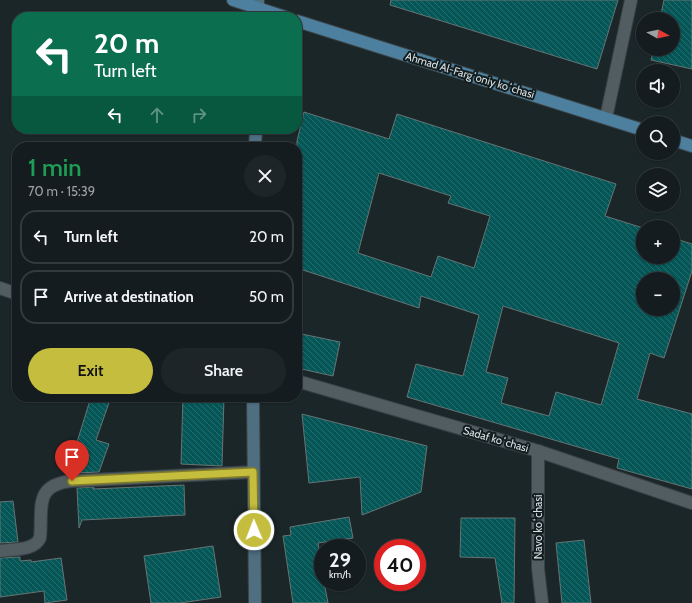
<!DOCTYPE html>
<meta charset="utf-8">
<style>
body{margin:0;font-family:Cabin,sans-serif;background:#1d2528;color:#f1f3f6;height:100vh;display:flex;flex-direction:column;font-size:15px;white-space:nowrap}
*{box-sizing:border-box;margin:0}
p{font-size:13px;color:#9da1a4}
.icon{flex:none;width:22px;height:22px;fill:none;stroke:currentColor;stroke-width:2;stroke-linecap:round;stroke-linejoin:round}
.map{position:relative;flex:1;overflow:hidden}
.side{position:absolute;left:12px;top:142px;width:290px;height:260px;display:flex;flex-direction:column;background:#141c1f;border-radius:16px;box-shadow:0 1px 3px #0004,0 0 0 1px #333a3d}
.side>*{flex:none}
.guide{position:absolute;left:12px;top:12px;width:290px;height:122px;border-radius:16px;box-shadow:0 1px 3px #0004,0 0 0 1px #333a3d;background:#0b6e4f;color:#fff;overflow:hidden}
.needle{width:26px;rotate:98deg}
.controls{position:absolute;left:636px;top:12px;display:grid;gap:8px}
.controls a{display:grid;place-items:center;width:44px;height:44px;border-radius:50%;background:#141c1f;box-shadow:0 1px 3px #0004,0 0 0 1px #333a3d;font-size:20px}
.speed{position:absolute;left:314px;top:539px;display:flex;gap:8px;font-size:20px;font-weight:700;text-align:center}
.speed>*{display:grid;place-content:center;width:52px;height:52px;border-radius:50%;background:#141c1f;box-shadow:0 1px 3px #0004,0 0 0 1px #333a3d;line-height:1}
.speed small{font-size:10px;font-weight:400}
.speed .limit{border:6px solid #d22;background:#fff;color:#111}
.pin{position:absolute;display:grid;place-items:center;width:34px;height:34px;color:#fff;margin:-41px -17px;border-radius:50% 50% 50% 0;rotate:-45deg;box-shadow:0 0 4px #0007}
.pin .icon{rotate:45deg}
.me{position:absolute;width:44px;margin:-22px;rotate:359deg;stroke-linejoin:round;filter:drop-shadow(0 0 3px #0008)}
.turn{display:flex;align-items:center;gap:14px;height:84px;padding:0 16px;font-size:18px}
.turn .icon{width:52px;height:52px;stroke-width:2.5}
.turn b{display:block;font-size:28px;line-height:34px}
.lanes{display:flex;align-items:center;height:38px;padding:0 16px;background:#0003;justify-content:center;gap:20px;direction:ltr}
.lanes .off{opacity:.35}
.round{display:grid;place-items:center;flex:none;width:42px;height:42px;border-radius:21px;background:#1d2528}
.overview{display:flex;align-items:center;justify-content:space-between;height:68px;padding:0 16px}
h1{font-size:24px;font-weight:600;line-height:30px;color:#1e9e55}
.cta{display:flex;gap:8px;margin-top:auto;padding:8px 16px}
.cta a{flex:1;height:46px;border-radius:24px;background:#c4bd3e;color:#111;font-size:16px;font-weight:600;line-height:46px;text-align:center}
.cta a+a{background:#1d2528;color:#f1f3f6}
ul{padding:0;list-style:none}
li{display:flex;align-items:center;gap:12px;height:54px;margin:0 8px 6px;padding:0 8px;border:2px solid #333a3d;border-radius:16px}
li div{flex:1}
li b{display:block;font-size:15px}
li em{font-style:normal}
.map>svg:first-child{display:block}
.building{fill:url(#building-back-hatch);stroke:#667474;fill-rule:evenodd}
.lines{fill:none;stroke-linecap:round;stroke-linejoin:round}
.street-casing{stroke:#394144;stroke-width:14}
.secondary-casing{stroke:#394144;stroke-width:14}
.primary-casing{stroke:#394144;stroke-width:14}
.street{stroke:#515d61;stroke-width:12}
.secondary{stroke:#4f6e80;stroke-width:12}
.primary{stroke:#4d7f9e;stroke-width:12}
.route-casing{stroke:#7f7b28;stroke-width:10}
.route{stroke:#c4bd3e;stroke-width:7}
.labels{text-anchor:middle;stroke-width:4;stroke-linejoin:round;paint-order:stroke}
.street-label{font-size:11px;fill:#d9e0e2;stroke:#121d20}
</style>
<div class="map">
<svg width="692" height="603" viewBox="0 0 692 603">
<defs>
<pattern id="building-back-hatch" width="6" height="6" patternUnits="userSpaceOnUse"><rect width="6" height="6" fill="#045657"/><path d="M-1 5l2 2M0 0l6 6M5-1l2 2" fill="none" stroke="#286e6f"/></pattern>
</defs>
<rect width="100%" height="100%" fill="#1b2629"/>
<g class="building">
<path d="M391 0H618L597 69 390 5Z"/>
<path d="M664 0H692V69L651 60 654 49H673V19H660Z"/>
<path d="M304 112 389 139 397 114 616 184 605 216 643 228V257H673V238L692 244V271L664 358 650 353 637 399 692 414V489L617 468 619 459 407 397 416 364 463 376 479 315 421 296 419 308 297 268V141ZM379 173 451 196 448 203 490 216 474 268 438 256 431 277 358 253ZM643 279H673V309H643ZM503 306 619 343 601 405 556 392 549 416 501 403 508 378 486 372Z"/>
<path d="M297 333 340 342 333 376 297 368Z"/>
<path d="M91 397H111L96 440 109 444 99 472 76 473V468H69Z"/>
<path d="M183 397H224L222 466 181 464Z"/>
<path d="M302 414 427 446 421 492 362 515 360 477 309 483Z"/>
<path d="M184 485 185 515 82 520 79 528 77 488 94 487 93 489Z"/>
<path d="M13 501 18 542 0 543V502Z"/>
<path d="M349 517 353 538 318 543 323 574V582H324L328 603H293L283 536 291 535 290 527Z"/>
<path d="M461 518H515L514 603H502L495 558 460 557Z"/>
<path d="M584 540 591 603H562L556 543Z"/>
<path d="M213 546 221 597 180 603H151L144 556Z"/>
<path d="M20 557V561L31 560V562L61 558 67 600 45 603 44 591 0 597V558Z"/>
</g>
<g class="lines">
<g class="street-casing">
<g id="street">
<path d="M606 118 631 0"/>
<path d="M0 288 17 294"/>
<path d="M297 381 538 451 692 503"/>
<path d="M538 451V568L542 603"/>
<path d="M0 551C13 549 34 551 40 538 43 508 33 485 72 481L253 472"/>
</g>
</g>
<g class="secondary-casing">
<g id="secondary">
<path d="M258 17V0"/>
<path d="M255 147 256 129"/>
<path d="M253 397 255 603"/>
</g>
</g>
<g class="primary-casing">
<g id="primary">
<path d="M233 0 285 17"/>
<path d="M297 21 643 130"/>
<path d="M673 140 692 146"/>
</g>
</g>
<use href="#street" class="street"/>
<use href="#secondary" class="secondary"/>
<use href="#primary" class="primary"/>
</g>
<g class="lines">
<g class="route-casing">
<path id="route" d="M72 481 253 472 254 530"/>
</g>
<use href="#route" class="route"/>
</g>
<g class="labels">
<g class="street-label">
<text transform="translate(470 75) rotate(17)" y="4">Ahmad Al-Fargʻoniy koʻchasi</text>
<text transform="translate(496 439) rotate(16)" y="4">Sadaf koʻchasi</text>
<text transform="translate(538 527) rotate(-90)" y="4">Navo koʻchasi</text>
</g>
</g>
</svg>
<div class="controls">
<a><svg class="needle" viewBox="-14 -14 28 28"><path d="M0-13l5 13h-10z" fill="#e53935"/><path d="M0 13l5-13h-10z" fill="#9da1a4"/></svg></a>
<a><svg class="icon" aria-label="sound" viewBox="0 0 24 24"><path d="M4 9h4l5-4v14l-5-4H4zM17 9q2 3 0 6"/></svg></a>
<a><svg class="icon" aria-label="search" viewBox="0 0 24 24"><circle cx="10" cy="10" r="6"/><path d="M15 15l6 6"/></svg></a>
<a><svg class="icon" aria-label="layers" viewBox="0 0 24 24"><path d="M12 4l9 5-9 5-9-5zM3 14l9 5 9-5"/></svg></a>
<a>+</a>
<a>−</a>
</div>
<div class="speed"><div>29<small>km/h</small></div><div class="limit">40</div></div>
<div class="pin" style="left:72px;top:481px;background:#d93025"><svg class="icon" aria-label="arrive" viewBox="0 0 24 24"><path d="M6 21V4h12l-3 4 3 4H6"/></svg></div>
<svg class="me" style="left:254px;top:530px" viewBox="-20 -20 40 40"><circle r="17" fill="#c4bd3e" stroke="#fff" stroke-width="3"/><path d="M0-11L8 9 0 5-8 9z" fill="#fff"/></svg>
<div class="guide">
<div class="turn"><svg class="icon" aria-label="left" viewBox="0 0 24 24"><path d="M17 20v-9H6M10 6l-5 5 5 5"/></svg><div><b>20 m</b>Turn left</div></div>
<div class="lanes"><svg class="icon" aria-label="left" viewBox="0 0 24 24"><path d="M17 20v-9H6M10 6l-5 5 5 5"/></svg><svg class="icon off" aria-label="ahead" viewBox="0 0 24 24"><path d="M12 20V5M6 11l6-6 6 6"/></svg><svg class="icon off" aria-label="right" viewBox="0 0 24 24"><path d="M7 20v-9h11M14 6l5 5-5 5"/></svg></div>
</div>
<section class="side">
<div class="overview"><div><h1>1 min</h1><p>70 m · 15:39</p></div><a class="round"><svg class="icon" aria-label="close" viewBox="0 0 24 24"><path d="M6 6l12 12M18 6L6 18"/></svg></a></div>
<ul>
<li><svg class="icon" aria-label="left" viewBox="0 0 24 24"><path d="M17 20v-9H6M10 6l-5 5 5 5"/></svg><div><b>Turn left</b></div><em>20 m</em></li>
<li><svg class="icon" aria-label="arrive" viewBox="0 0 24 24"><path d="M6 21V4h12l-3 4 3 4H6"/></svg><div><b>Arrive at destination</b></div><em>50 m</em></li>
</ul>
<div class="cta"><a>Exit</a><a>Share</a></div>
</section>
</div>
